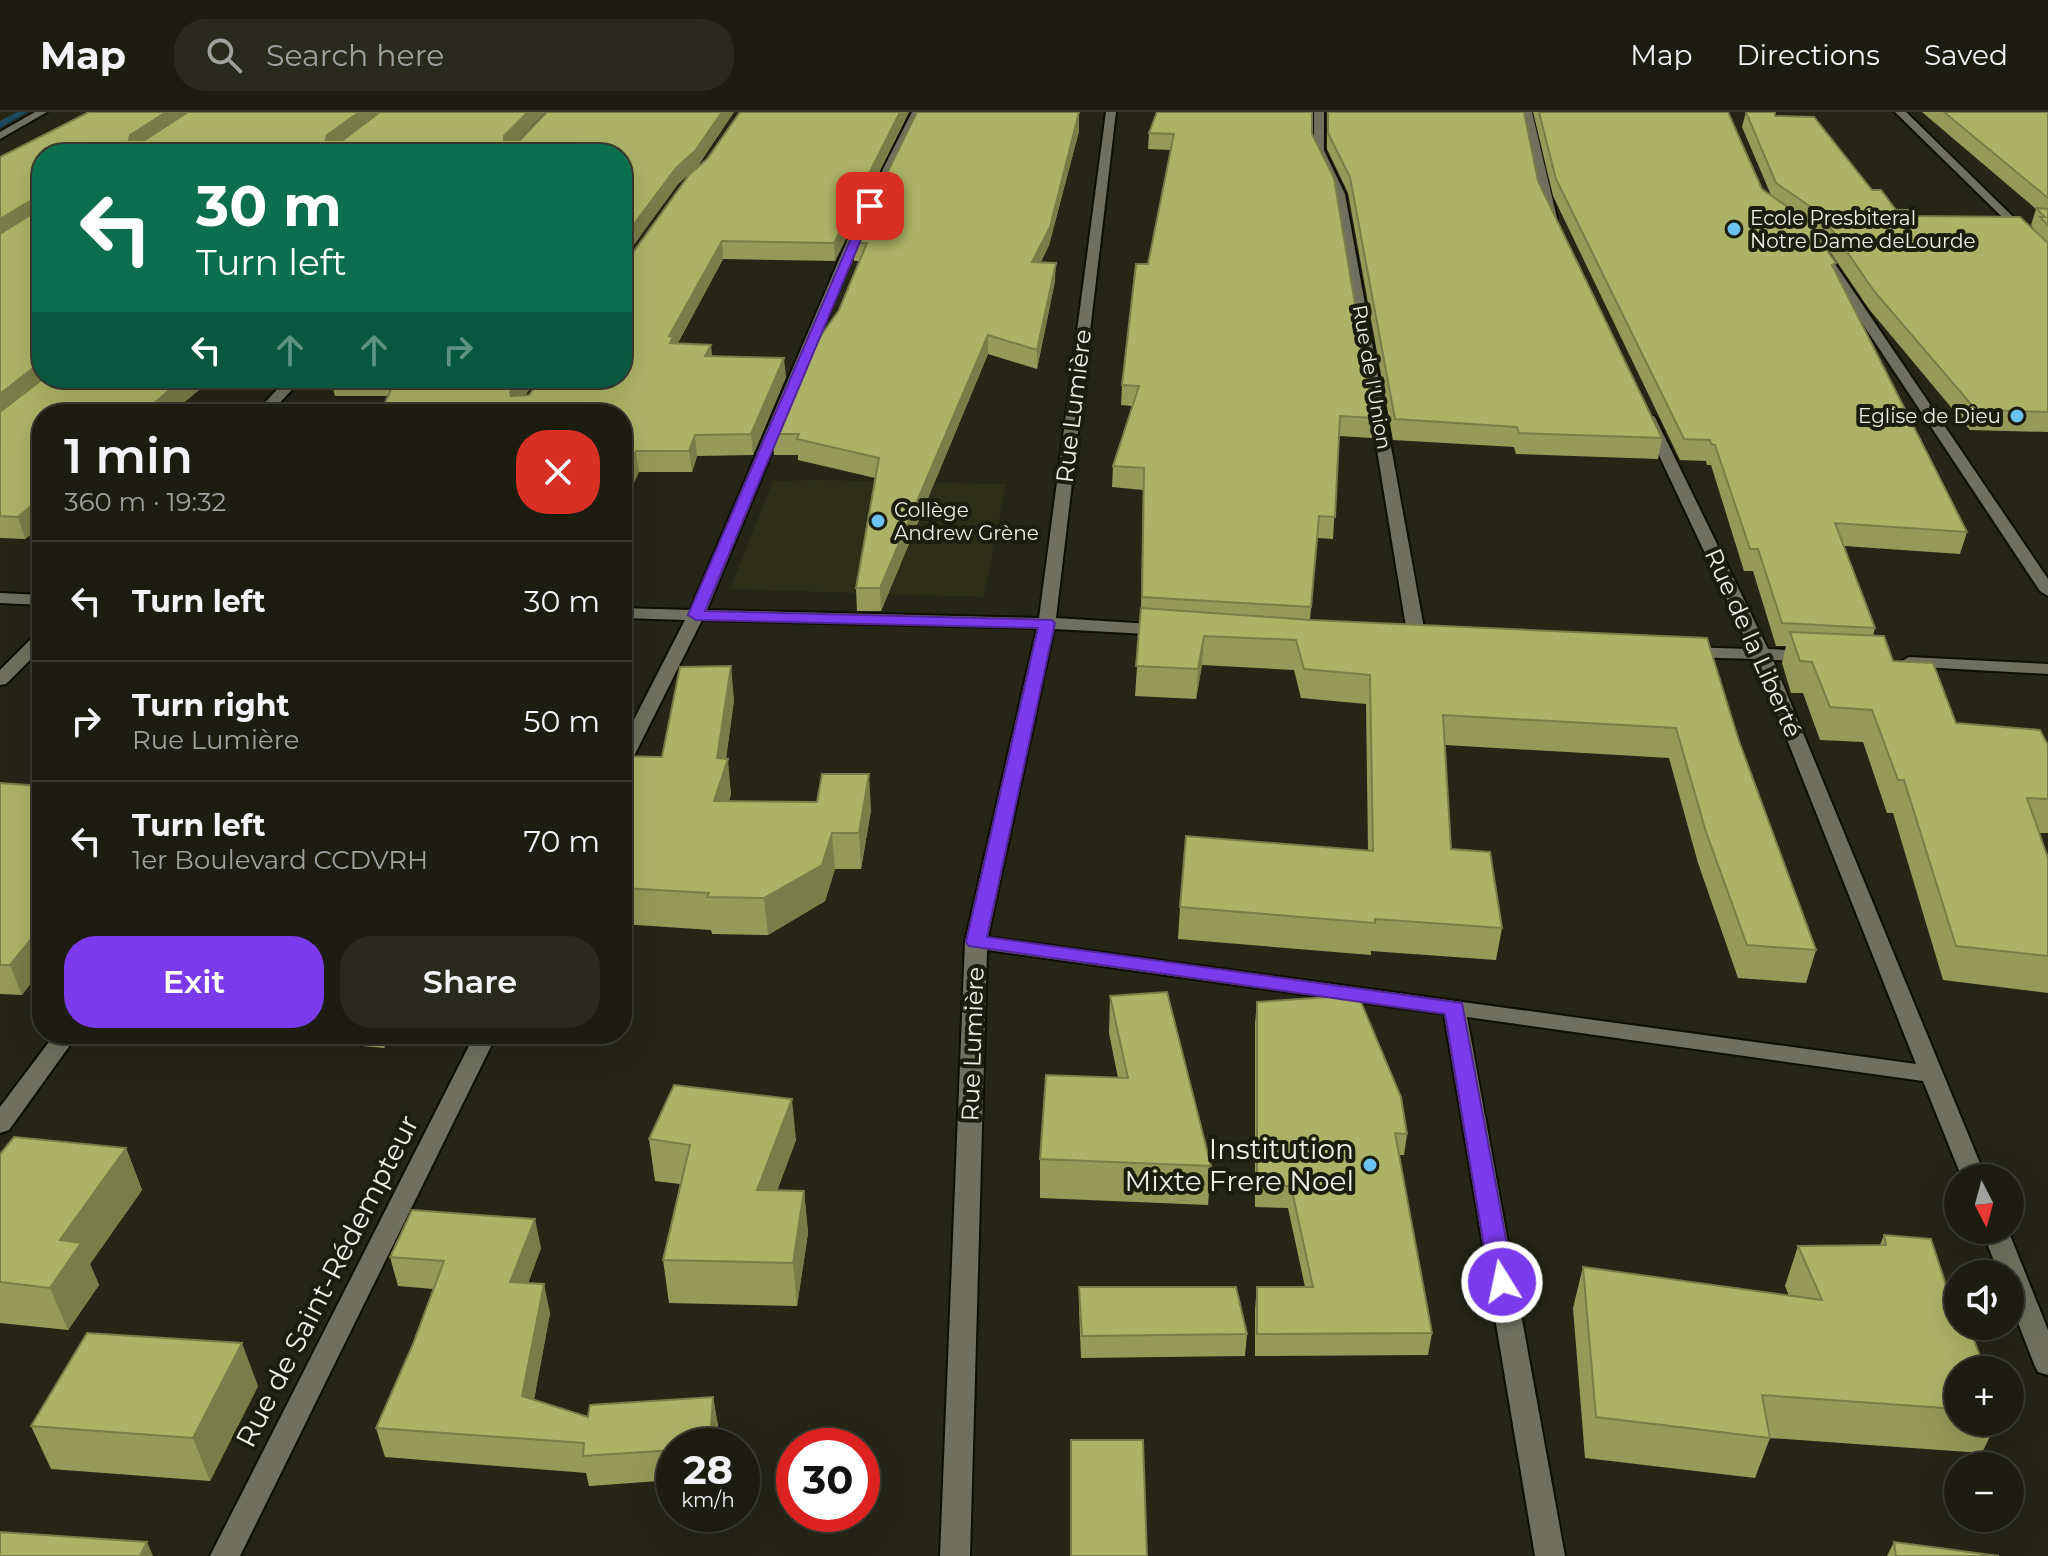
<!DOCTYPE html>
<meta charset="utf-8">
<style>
body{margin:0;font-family:Montserrat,sans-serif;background:#29291e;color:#f1f3f6;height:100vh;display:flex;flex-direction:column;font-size:30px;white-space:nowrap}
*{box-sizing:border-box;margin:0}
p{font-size:26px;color:#a0a19f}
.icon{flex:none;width:44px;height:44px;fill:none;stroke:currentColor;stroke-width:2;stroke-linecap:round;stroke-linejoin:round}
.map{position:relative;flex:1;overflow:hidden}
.sheet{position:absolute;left:32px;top:292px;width:600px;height:640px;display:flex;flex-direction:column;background:#1c1c10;border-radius:32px;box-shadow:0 8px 32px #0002,0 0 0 2px #3a3a30}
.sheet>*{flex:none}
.hud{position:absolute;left:32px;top:32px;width:600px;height:244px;border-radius:32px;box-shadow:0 8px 32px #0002,0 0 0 2px #3a3a30;background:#0b6e4f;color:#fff;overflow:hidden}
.needle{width:52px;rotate:174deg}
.controls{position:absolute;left:1944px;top:1052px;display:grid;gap:16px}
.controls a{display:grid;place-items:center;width:80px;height:80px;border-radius:50%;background:#1c1c10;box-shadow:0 8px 32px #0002,0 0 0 2px #3a3a30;font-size:40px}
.speed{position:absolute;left:656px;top:1316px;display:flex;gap:16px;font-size:40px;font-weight:700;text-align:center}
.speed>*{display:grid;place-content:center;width:104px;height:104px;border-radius:50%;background:#1c1c10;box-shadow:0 8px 32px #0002,0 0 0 2px #3a3a30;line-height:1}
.speed small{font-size:20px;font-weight:400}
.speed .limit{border:12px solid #d22;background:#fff;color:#111}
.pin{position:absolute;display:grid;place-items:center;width:68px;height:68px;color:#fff;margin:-34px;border-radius:16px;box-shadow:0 4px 12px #0006}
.me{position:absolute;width:88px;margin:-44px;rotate:350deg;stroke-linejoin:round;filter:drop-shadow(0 0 6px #0008)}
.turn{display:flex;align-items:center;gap:28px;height:168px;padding:0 32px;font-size:36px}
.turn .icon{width:104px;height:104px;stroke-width:2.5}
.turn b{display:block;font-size:56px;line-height:68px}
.lanes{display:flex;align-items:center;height:76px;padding:0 32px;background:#0003;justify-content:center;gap:40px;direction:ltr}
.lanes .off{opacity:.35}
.round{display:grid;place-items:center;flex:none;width:84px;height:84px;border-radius:32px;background:#29291e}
.headline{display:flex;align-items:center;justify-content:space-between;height:136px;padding:0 32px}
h1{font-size:48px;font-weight:600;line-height:60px}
.button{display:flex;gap:16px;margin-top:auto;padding:16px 32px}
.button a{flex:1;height:92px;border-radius:32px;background:#7c3aed;color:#fff;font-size:32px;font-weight:600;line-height:92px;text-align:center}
.button a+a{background:#29291e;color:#f1f3f6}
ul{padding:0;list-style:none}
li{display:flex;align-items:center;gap:24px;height:120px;padding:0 32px;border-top:2px solid #3a3a30}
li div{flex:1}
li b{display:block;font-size:30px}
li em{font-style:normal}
header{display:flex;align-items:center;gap:48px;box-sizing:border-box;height:112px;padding:0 40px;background:#1c1c10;border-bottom:2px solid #3a3a30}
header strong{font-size:38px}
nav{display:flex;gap:44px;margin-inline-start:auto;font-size:28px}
.search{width:560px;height:72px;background:#29291e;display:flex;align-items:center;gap:20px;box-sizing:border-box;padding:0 28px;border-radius:32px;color:#a0a19f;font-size:30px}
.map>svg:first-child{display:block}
.built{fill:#2c2e17}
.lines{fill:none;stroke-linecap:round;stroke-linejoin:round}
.stream{fill:#1c485e;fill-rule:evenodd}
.minor-casing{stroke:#0e0f02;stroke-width:4}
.minor{fill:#6f715e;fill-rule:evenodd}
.wall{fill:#959a58}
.shaded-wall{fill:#797d47}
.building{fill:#adb366;stroke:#797d47;stroke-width:2}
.route{fill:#7c3aed;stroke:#51269a;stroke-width:2}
.poi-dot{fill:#6ac3f1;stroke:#1b1d0d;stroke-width:3}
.labels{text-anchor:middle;stroke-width:8;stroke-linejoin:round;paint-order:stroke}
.far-poi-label{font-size:20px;fill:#eeefe5;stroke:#1b1d0d;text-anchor:start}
.far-street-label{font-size:20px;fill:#eeefe5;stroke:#1b1d0d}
.street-label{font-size:24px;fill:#eeefe5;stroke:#1b1d0d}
.near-poi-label{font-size:28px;fill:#eeefe5;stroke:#1b1d0d;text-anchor:end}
.near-street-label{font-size:28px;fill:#eeefe5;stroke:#1b1d0d}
</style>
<header>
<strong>Map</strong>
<div class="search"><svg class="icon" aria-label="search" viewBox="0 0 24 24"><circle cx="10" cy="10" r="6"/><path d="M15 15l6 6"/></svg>Search here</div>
<nav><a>Map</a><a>Directions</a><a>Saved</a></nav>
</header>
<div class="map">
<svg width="2048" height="1444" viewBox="0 0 2048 1444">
<rect width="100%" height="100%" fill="#252616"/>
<path class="built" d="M819 368 1006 372 984 485 730 477 773 369Z"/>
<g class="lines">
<path class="stream" d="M17 0H28L0 16V9Z"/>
<g class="minor-casing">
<g id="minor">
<path d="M35 0H47L0 27V20Z"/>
<path d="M912 0H922L862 122 707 498 1039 506 1106 0H1116L1056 506 1166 513 1175 518 1166 523 1054 517 988 825 1916 952 1755 547 1685 545 1676 540 1685 535 1750 537 1642 307 1644 304H1654L1656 307 1768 537 1809 539 1818 544 1809 549 1773 548 1986 1066H1962L1923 969 1467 905 1565 1444H1535L1444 902 987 838 970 1444H940L965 830 1037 516 702 508 631 650 622 656V631L685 508 622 506V496L690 498 850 122Z"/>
<path d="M1314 0H1324V38L1345 82 1427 533 1418 538 1409 533 1335 82 1314 38Z"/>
<path d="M1522 0H1532L1557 106H1549L1538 85Z"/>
<path d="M1895 0H1906L2048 139V150Z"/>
<path d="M1823 139 1829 143 2048 467V484L2040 479 1817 143Z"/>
<path d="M288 266H303L269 302H254Z"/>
<path d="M0 481 42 483V493L0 491Z"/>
<path d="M42 521V536L6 572 0 573V558L36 522Z"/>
<path d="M1909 545 2048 552V562L1903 554 1900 550Z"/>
<path d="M55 922H78L9 1018 0 1021V995Z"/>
<path d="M475 922H497L240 1444H210Z"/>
<path d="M1982 1118H2008L2048 1218V1263L2038 1260 2034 1252 2010 1190V1162H1999Z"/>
</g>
</g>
<use href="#minor" class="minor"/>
</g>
<g class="wall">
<path d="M89 0H545L518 28H520L547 0H734L697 55 678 72 622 149V42H42V413L25 427 0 426V45Z"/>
<path d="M909 0 835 149 723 147 678 231 712 244 786 265 753 343 697 344 692 360H639L388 284H335L330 266H537L525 284 529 283 626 150Z"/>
<path d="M1327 0H1524L1538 69 1662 326 1658 347 1516 342 1514 335 1393 328 1348 81 1327 37Z"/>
<path d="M1533 0H1728L1762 77 1771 83 1742 15 1746 0 1775 4 1896 98 1911 104 2036 120 2031 113 2036 97 1922 0H2048V320L1970 318 1869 197 1816 119 1811 116 1834 157 1967 420 1960 442 1844 434 1875 516 1873 524 1893 549 1956 611 2048 633V721H2039L2048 746V881L1943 868 1893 701H1887L1863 630 1820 628 1803 581H1791L1782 551 1786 534H1776L1753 459H1744L1711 353H1707L1706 349 1680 348 1553 84Z"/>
<path d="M1079 19 1049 133 1041 150 1055 169 1037 257 988 242 881 499H857L856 476 875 366 798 348V343H774L772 322 839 198 859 149H854L853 131Z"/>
<path d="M1149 21 1312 22 1374 306 1372 326 1339 324 1333 427 1317 426 1310 508 1739 629 1816 838 1806 871 1738 866 1698 751 1669 646 1445 633 1451 737 1502 816 1496 848 1371 839V843L1178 827 1180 795 1368 738 1366 592 1301 586 1294 558 1202 553 1196 587 1135 584 1141 497 1143 378 1112 375 1113 354 1132 294 1121 293 1122 273 1148 152 1171 38 1148 37Z"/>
<path d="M734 588 726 647 731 682 729 689 871 698 861 757H835L825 789 768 823 712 822 711 818 622 812V644L662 645Z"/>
<path d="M0 671 22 883 0 882Z"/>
<path d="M1110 884 1211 1054 1208 1093 1040 1086V1047L1118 966 1109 921Z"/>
<path d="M1257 890 1407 1022 1404 1043H1399L1432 1221 1428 1243 1255 1244V1197L1257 1175H1305L1288 1096 1255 1095V911Z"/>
<path d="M273 922H393L384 936 274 926Z"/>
<path d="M649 1027 796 1028 777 1079H804L808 1121 797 1194 669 1191 663 1148 680 1072 655 1069Z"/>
<path d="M126 1036 142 1078 90 1152 99 1173 68 1218 0 1211V1042Z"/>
<path d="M1884 1123 1958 1258V1310H1997L1982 1341 1770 1326 1755 1366 1585 1346 1573 1196 1583 1155 1789 1184 1785 1174 1798 1134 1880 1133Z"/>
<path d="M541 1136 528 1171 550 1201 534 1288 588 1305 713 1285 718 1314 717 1334H674V1368L589 1374 586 1361 385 1345 376 1316 413 1232 433 1177 398 1174 390 1145Z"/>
<path d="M1079 1175 1247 1222 1245 1244 1081 1246 1079 1197Z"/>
<path d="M258 1274 210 1369 51 1357 31 1314Z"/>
<path d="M1894 1430 1999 1444H1887Z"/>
</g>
<g class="shaded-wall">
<path d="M166 0H193L134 40 129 28 130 23Z"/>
<path d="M359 0H383L330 40 326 28 327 23Z"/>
<path d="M528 0H545L507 40 504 24Z"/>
<path d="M722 0H734L697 55 678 72 622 149V128L676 56Z"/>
<path d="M900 0H909L835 149 834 131Z"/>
<path d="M1079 0V19L1049 133 1032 169V150Z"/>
<path d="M37 85 42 100 0 128V107Z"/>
<path d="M722 129 723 147 674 238 672 251 669 224Z"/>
<path d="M1056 151 1055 169 1037 257V238Z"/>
<path d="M988 223V242L881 499 880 476Z"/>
<path d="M711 233 713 252 705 244Z"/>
<path d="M784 246 786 265 753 343 751 322Z"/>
<path d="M42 249V266H51L0 307V282Z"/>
<path d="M184 266H213L171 302H141Z"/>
<path d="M520 266H537L514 300 510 280Z"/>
<path d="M695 323 697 344 692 360 689 339Z"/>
<path d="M636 339 639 360 622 397V369Z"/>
<path d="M42 385V413L25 427 18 405Z"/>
<path d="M1204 524 1202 553 1196 587 1198 557Z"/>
<path d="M731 554 734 588 724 659 728 647 731 682 718 725 714 689 717 646Z"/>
<path d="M869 662 871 698 861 757 859 721Z"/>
<path d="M832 721 835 757 825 789 768 823 764 786Z"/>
<path d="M42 814V858L22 883 10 853Z"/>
<path d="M381 922H393L384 936Z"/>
<path d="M792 987 796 1028 761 1120 757 1078Z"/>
<path d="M126 1036 142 1078 90 1152 99 1173 68 1218 50 1176 60 1128Z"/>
<path d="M804 1079 808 1121 797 1194 793 1151Z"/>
<path d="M535 1107 541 1136 517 1200 510 1170Z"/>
<path d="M544 1172 550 1201 529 1314 522 1284Z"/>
<path d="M242 1231 258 1274 210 1369 193 1326Z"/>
<path d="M713 1285 718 1314 717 1334H710Z"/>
<path d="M147 1430 153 1444H140Z"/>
</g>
<g class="building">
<path d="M89 0H166L130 23 129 28H145L188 0H359L327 23 326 28H343L380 0H528L504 24V28H520L547 0H722L695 39 676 56 622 128V42H42V249L0 282V122L38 98 37 85 0 107V45Z"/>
<path d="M740 0H900L834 131 722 129 669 224 673 225 670 231 711 233 705 244 784 246 751 322 695 323 689 339H636L622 369V302H380L396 266H520L510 280 511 284 529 283 542 266H622V150H626L689 63 707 47Z"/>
<path d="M917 0H1079L1050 115 1032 150 1056 151 1037 238 988 223 880 476H856L879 346 797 327 799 322H772L805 246 839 198 867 131H853Z"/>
<path d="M1157 0H1312V22L1334 66 1374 306 1340 304 1335 405 1319 404 1311 495 1142 485 1144 356 1113 354 1139 274 1122 273 1136 152H1148L1174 22 1149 21Z"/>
<path d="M1328 0H1524L1538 69 1662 326 1519 321 1517 315 1395 307 1350 65 1328 21Z"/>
<path d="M1539 0H1728L1762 77 1806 108 1836 151 1832 153 1967 420 1835 411 1875 516 1782 511 1758 437H1750L1715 333 1711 332 1710 328 1684 327 1556 67Z"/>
<path d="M1746 0H1775V4L1814 5 1872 78H1881L1896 98H1908L1911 104 2020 105 2048 131V300L1976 298 1874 179 1821 102 1776 71Z"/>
<path d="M1944 0H2048V86Z"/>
<path d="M2036 96 2048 97V113L2040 105H2045Z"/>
<path d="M44 266H184L141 302H42V385L18 405 0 404V300Z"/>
<path d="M1141 496 1311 508 1707 526 1739 629 1816 838 1747 833 1706 720 1676 616 1443 603 1451 737 1490 740 1502 816 1375 807V811L1180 795 1186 724 1373 739 1370 563 1304 557 1296 528 1204 524 1198 557 1136 554Z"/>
<path d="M1790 520 1884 524 1893 549 1933 551 1956 611 2040 618 2048 633V687L2027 686 2048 746V844L1956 834 1904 668H1898L1872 598 1830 595 1812 550 1800 549Z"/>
<path d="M731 554 717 646 728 647 714 689 817 690 822 662H869L859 721H832L822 753 764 786 707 785 709 781 622 776V644L662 645 680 555Z"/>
<path d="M0 671 42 674V814L10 853H0Z"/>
<path d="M1167 880 1211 1054 1040 1047 1046 963 1128 966 1110 884Z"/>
<path d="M1358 883 1401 985 1407 1022 1395 1021 1432 1221 1257 1222V1175H1313L1291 1074 1257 1073V890Z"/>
<path d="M674 973 792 987 757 1078 804 1079 793 1151 663 1148 690 1033 649 1027Z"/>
<path d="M14 1025 126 1036 60 1128 81 1131 50 1176 0 1170V1042Z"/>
<path d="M412 1098 535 1107 510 1170 544 1172 522 1284 588 1305 590 1293 713 1285 710 1334H674V1338L583 1344 584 1331 376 1316 413 1232 444 1149 390 1145Z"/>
<path d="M1884 1123 1931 1127 1956 1204H1958V1214H1969L1985 1258H1958V1297L1762 1283 1770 1326 1596 1305 1583 1155 1822 1188 1798 1134 1886 1133Z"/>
<path d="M1079 1175H1236L1247 1222 1082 1224Z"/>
<path d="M87 1221 242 1231 193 1326 31 1314Z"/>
<path d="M1071 1328H1143L1147 1444H1071Z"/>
<path d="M0 1420 147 1430 140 1444H0Z"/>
<path d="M1894 1430 1999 1444H1896Z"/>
</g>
<path class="route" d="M870 91 875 94 705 499 1052 508 1055 511 987 825 1462 891 1514 1170 1511 1177 1502 1179 1494 1177 1490 1170 1445 902 969 834 966 830 1038 516 696 508 688 503 865 94Z"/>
<g class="poi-dot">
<circle cx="1734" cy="117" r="8"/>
<circle cx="2017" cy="304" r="8"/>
<circle cx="878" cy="409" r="8"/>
<circle cx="1370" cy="1053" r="8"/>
</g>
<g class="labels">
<g class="far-poi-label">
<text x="1750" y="113">Ecole Presbiteral<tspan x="1750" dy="23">Notre Dame deLourde</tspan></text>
<text x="2001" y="311" text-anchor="end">Eglise de Dieu</text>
<text x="894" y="405">Collège<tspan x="894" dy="23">Andrew Grène</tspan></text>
</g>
<g class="far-street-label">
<text transform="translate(1372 265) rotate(80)" y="7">Rue de l'Union</text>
</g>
<g class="street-label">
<text transform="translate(1074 294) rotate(-83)" y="8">Rue Lumière</text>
<text transform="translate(1753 531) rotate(66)" y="8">Rue de la Liberté</text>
<text transform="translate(973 932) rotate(-88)" y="8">Rue Lumière</text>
</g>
<g class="near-poi-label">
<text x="1354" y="1047">Institution<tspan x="1354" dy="32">Mixte Frere Noel</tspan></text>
</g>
<g class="near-street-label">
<text transform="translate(327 1169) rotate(-63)" y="10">Rue de Saint-Rédempteur</text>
</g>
</g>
</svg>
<div class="controls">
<a><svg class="needle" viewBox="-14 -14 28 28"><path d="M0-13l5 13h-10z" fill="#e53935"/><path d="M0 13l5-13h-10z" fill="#a0a19f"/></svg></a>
<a><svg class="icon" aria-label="sound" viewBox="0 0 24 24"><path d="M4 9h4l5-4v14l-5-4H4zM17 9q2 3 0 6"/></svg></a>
<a>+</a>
<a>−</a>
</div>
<div class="speed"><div>28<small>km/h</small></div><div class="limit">30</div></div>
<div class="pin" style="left:870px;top:94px;background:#d93025"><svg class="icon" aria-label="arrive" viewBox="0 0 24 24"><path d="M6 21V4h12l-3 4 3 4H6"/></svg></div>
<svg class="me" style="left:1502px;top:1170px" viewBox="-20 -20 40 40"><circle r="17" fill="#7c3aed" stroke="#fff" stroke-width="3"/><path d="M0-11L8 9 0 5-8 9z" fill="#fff"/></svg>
<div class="hud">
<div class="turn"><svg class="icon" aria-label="left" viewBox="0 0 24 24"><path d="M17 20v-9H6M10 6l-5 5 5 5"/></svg><div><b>30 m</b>Turn left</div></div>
<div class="lanes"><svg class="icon" aria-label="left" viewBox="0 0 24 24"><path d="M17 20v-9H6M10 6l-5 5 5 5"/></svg><svg class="icon off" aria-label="ahead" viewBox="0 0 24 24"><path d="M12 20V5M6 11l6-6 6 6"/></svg><svg class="icon off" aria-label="ahead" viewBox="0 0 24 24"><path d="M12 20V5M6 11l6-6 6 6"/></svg><svg class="icon off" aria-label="right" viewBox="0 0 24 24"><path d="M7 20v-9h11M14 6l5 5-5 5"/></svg></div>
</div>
<section class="sheet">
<div class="headline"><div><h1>1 min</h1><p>360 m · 19:32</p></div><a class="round" style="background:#d93025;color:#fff"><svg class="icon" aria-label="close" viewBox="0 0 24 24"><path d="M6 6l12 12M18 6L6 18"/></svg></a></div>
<ul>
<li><svg class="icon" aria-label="left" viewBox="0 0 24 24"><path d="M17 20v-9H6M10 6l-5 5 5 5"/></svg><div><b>Turn left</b></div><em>30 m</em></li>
<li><svg class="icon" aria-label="right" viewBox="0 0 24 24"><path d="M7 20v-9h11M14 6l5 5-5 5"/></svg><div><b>Turn right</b><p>Rue Lumière</p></div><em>50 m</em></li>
<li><svg class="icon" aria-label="left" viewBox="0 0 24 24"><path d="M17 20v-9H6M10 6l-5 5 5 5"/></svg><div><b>Turn left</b><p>1er Boulevard CCDVRH</p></div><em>70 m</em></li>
</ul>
<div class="button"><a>Exit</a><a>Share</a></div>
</section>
</div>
